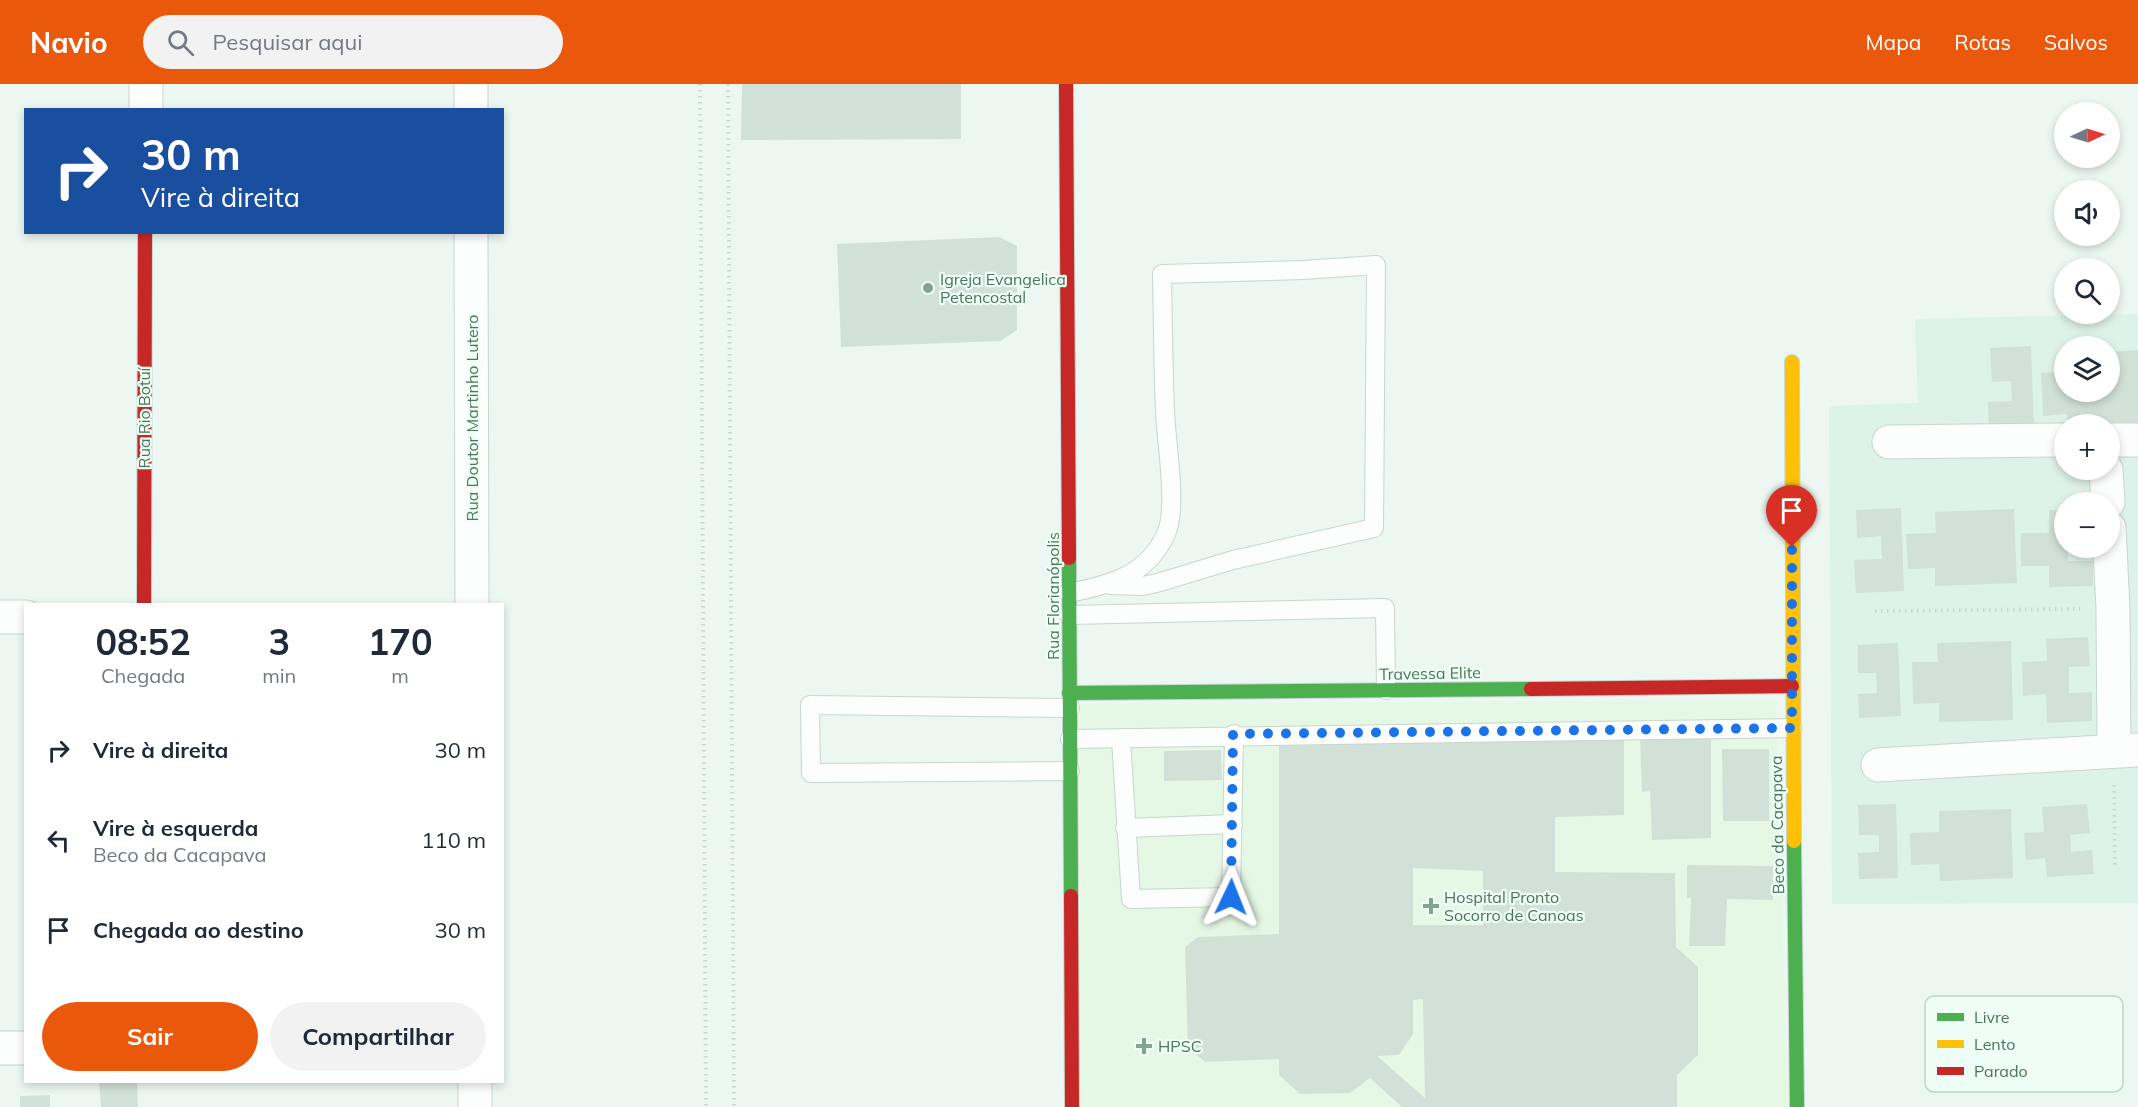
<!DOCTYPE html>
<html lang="pt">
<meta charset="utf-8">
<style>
body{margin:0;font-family:Mulish,sans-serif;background:#f2f2f3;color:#1f2937;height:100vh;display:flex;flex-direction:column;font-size:22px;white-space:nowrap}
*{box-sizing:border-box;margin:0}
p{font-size:20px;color:#747a83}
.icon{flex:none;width:33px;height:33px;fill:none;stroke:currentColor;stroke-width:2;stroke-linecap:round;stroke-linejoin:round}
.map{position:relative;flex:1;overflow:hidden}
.sheet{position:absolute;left:24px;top:519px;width:480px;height:480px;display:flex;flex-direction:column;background:#fff;border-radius:0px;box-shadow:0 3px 9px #0003}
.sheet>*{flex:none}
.banner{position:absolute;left:24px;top:24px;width:480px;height:126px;border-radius:0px;box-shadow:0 3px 9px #0003;background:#1a4fa0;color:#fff;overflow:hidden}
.needle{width:39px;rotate:86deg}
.tools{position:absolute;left:2054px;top:18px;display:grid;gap:12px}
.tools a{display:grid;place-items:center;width:66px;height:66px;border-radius:50%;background:#fff;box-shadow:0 3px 9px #0003;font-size:30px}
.pin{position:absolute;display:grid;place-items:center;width:51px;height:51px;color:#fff;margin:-62px -26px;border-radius:50% 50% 50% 0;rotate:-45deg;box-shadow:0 0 6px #0007}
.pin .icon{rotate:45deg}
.me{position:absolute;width:66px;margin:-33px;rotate:2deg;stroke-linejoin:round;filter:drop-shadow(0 0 4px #0008)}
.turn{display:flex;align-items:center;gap:21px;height:126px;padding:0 18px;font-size:27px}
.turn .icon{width:78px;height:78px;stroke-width:2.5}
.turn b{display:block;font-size:42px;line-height:51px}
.eta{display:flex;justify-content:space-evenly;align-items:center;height:102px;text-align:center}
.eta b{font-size:36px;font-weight:700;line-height:42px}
.button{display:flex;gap:12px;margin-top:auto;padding:12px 18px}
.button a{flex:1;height:69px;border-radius:36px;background:#ea580c;color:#fff;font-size:24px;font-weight:700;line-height:69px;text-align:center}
.button a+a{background:#f2f2f3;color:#1f2937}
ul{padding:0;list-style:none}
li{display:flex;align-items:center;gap:18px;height:90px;padding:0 18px}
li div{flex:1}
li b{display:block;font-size:22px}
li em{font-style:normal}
header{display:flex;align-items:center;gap:36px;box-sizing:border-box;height:84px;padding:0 30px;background:#ea580c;color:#fff}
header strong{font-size:28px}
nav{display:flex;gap:33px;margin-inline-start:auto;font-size:21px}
.search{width:420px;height:54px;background:#f2f2f3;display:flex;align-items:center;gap:15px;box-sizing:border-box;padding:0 21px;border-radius:33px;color:#747a83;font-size:22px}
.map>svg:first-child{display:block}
.residential{fill:#ddf2e8;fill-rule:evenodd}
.medical{fill:#e5f8e5}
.building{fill:#d1e1d8;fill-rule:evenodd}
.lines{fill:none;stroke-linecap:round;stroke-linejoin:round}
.lane-casing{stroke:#c9d5ce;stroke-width:20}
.street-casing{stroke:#c9d5ce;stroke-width:35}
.fast-casing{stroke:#c7d5ce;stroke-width:16}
.slow-casing{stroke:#c7d5ce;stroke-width:16}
.jam-casing{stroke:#c7d5ce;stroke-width:16}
.path{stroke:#cbd8d0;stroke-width:4;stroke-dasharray:1.5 4.5;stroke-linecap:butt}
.lane{stroke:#fcfefd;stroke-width:18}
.street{stroke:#fcfefd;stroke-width:33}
.fast{stroke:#4caf50;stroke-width:14}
.slow{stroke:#ffc107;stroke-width:14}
.jam{stroke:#c62828;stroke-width:14}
.route{stroke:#1a73e8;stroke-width:10;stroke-dasharray:0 18}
.poi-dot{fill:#85a28f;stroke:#eefef7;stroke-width:2}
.labels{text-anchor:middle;stroke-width:4.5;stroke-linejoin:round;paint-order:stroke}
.poi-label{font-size:16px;fill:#4d7559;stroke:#eefef7;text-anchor:start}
.street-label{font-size:16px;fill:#4d7559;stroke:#eefef7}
.key{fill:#eefef7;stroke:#bed5c8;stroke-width:1.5}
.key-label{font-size:16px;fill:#4d7559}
</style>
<header>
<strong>Navio</strong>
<div class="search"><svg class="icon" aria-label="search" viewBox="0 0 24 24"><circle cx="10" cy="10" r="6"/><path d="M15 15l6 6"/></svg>Pesquisar aqui</div>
<nav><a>Mapa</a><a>Rotas</a><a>Salvos</a></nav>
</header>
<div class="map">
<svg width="2138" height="1023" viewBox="0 0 2138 1023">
<rect width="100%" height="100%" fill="#ecf7f2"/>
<path class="residential" d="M2138 230V819L1832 820 1829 322 1918 319 1915 235ZM2064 262H2109V308H2064ZM2064 340H2109V386H2064ZM2064 418H2109V464H2064Z"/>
<path class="medical" d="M1776 616 1788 1023H1080V620Z"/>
<g class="building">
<path d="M742 0H961V55L741 56Z"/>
<path d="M999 153 1017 162V246L1000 257 841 263 837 160Z"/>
<path d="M2031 262 2034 345 1989 347 1988 318 2012 317 2011 297 1992 298 1990 264Z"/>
<path d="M2138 266V344L2109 340H2067V330L2043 332 2041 289 2064 288V308H2109V268Z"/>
<path d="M1901 424 1904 507 1856 509 1854 476 1882 475 1881 452 1857 454 1856 426Z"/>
<path d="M2014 425 2017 499 1935 502V484L1908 485 1906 450 1936 449 1935 428Z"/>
<path d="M2049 426H2064V464H2068V477H2093V502L2049 503V482H2021V449H2049Z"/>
<path d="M2088 553 2090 582 2069 583V609L2092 608V637L2047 639 2046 610 2023 612 2022 578 2047 577 2046 555Z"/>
<path d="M2011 557 2013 636 1939 638V619L1913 620 1912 578H1938L1937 559Z"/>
<path d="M1898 559 1901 632 1859 634 1858 610 1877 609 1876 589H1858V561Z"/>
<path d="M1711 651V754L1652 756 1650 707 1642 708 1640 654Z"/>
<path d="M1624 652V731L1555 733V788L1675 789 1676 863 1698 883V971L1677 991V1023H1402L1370 994 1350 1009 1300 1010 1279 991V975L1205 978 1188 964 1185 863 1198 853 1279 850V661ZM1413 784 1483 787V841H1413ZM1423 915 1425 1014 1377 972 1399 971 1413 950V916Z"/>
<path d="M1722 665H1769V737H1723Z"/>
<path d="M1221 666 1222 696 1164 697V667Z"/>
<path d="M1896 720 1898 794 1859 795 1858 769 1879 768V751H1859L1858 721Z"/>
<path d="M2087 720 2090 749 2070 751 2071 768 2092 766 2094 790 2047 793 2045 774 2026 776 2024 749 2044 748 2042 723Z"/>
<path d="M2011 725 2013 794 1940 797 1939 780 1911 781 1910 749 1939 748V727Z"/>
<path d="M1687 781 1773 782V816L1727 815 1725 862H1689L1691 814H1687Z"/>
<path d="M99 998H137L138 1023H101Z"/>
<path d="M50 1011V1023H20V1012Z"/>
</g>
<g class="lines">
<g class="lane-casing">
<g id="lane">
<path d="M1069 509C1109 501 1147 492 1166 450 1178 424 1166 358 1165 327 1163 281 1163 235 1162 190L1303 186 1376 181 1374 444 1233 476 1157 499 1142 502 1110 501"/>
<path d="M1069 531 1385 524 1386 606"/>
<path d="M1070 624 810 621 811 689 1070 687"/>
<path d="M1121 654 1131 815 1231 813 1234 650"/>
<path d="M1070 655 1792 644"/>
<path d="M1125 744 1233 740"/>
</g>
</g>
<g class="street-casing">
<g id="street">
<path d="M471 0V26"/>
<path d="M146 26V0"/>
<path d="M471 148 472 520"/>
<path d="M2109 356H2138"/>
<path d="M1889 358 2064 356"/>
<path d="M2106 386 2108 418"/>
<path d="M2109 444 2113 525 2114 667"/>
<path d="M0 533H26"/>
<path d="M1878 681 2138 666"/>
<path d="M0 964H26"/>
<path d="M475 1023V998"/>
</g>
</g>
<g class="fast-casing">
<g id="fast">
<path d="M1069 474 1071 812"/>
<path d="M1069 609 1531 605"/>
<path d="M1794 757 1797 1023"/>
</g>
</g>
<g class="slow-casing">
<path id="slow" d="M1792 278 1794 757"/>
</g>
<g class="jam-casing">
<g id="jam">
<path d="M1066 0 1069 474"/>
<path d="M144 520 145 148"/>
<path d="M1531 605 1792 602"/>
<path d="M1071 812 1072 1023"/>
</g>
</g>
<g class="path">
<path d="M700 0 706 1023"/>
<path d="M728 0 734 1023"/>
<path d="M1875 527 2080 525"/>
<path d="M2114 701 2115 782"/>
</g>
<use href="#lane" class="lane"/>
<use href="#street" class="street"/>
<use href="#fast" class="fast"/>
<use href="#slow" class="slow"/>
<use href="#jam" class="jam"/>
</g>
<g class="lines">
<path class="route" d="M1231 813 1233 650 1792 644V463"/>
</g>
<g class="poi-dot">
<circle cx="928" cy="204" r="6"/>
<path d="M1428 813h6v6h6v6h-6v6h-6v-6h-6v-6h6z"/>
<path d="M1141 953h6v6h6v6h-6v6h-6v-6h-6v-6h6z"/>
</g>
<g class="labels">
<g class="poi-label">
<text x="940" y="201">Igreja Evangelica<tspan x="940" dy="18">Petencostal</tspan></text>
<text x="1444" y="819">Hospital Pronto<tspan x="1444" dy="18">Socorro de Canoas</tspan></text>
<text x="1158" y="968">HPSC</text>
</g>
<g class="street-label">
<text transform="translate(144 334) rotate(-90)" y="6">Rua Rio Botuí</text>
<text transform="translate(472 334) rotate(-90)" y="6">Rua Doutor Martinho Lutero</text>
<text transform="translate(1053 512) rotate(-90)" y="6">Rua Florianópolis</text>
<text transform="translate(1430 589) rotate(-1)" y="6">Travessa Elite</text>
<text transform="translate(1777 741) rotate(-91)" y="6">Beco da Cacapava</text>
</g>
</g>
<rect x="1925" y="912" width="198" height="96" rx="9" class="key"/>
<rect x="1937" y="929" width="27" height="8" fill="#4caf50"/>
<rect x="1937" y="956" width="27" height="8" fill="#ffc107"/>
<rect x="1937" y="983" width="27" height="8" fill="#c62828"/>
<g class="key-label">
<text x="1974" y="939">Livre</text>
<text x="1974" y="966">Lento</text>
<text x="1974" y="993">Parado</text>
</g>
</svg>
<div class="tools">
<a><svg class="needle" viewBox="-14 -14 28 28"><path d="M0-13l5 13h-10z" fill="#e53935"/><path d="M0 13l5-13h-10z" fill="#747a83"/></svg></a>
<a><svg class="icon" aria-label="sound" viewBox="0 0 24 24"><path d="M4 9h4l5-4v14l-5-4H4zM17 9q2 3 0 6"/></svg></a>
<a><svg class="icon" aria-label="search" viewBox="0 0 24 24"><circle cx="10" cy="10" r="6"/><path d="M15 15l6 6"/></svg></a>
<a><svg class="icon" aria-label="layers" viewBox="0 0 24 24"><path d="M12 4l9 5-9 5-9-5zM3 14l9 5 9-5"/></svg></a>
<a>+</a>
<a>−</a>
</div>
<div class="pin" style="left:1792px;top:463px;background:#d93025"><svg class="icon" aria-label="arrive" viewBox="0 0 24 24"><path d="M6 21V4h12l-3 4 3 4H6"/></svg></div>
<svg class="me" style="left:1231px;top:813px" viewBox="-20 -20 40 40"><path d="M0-17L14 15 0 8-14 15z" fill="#1a73e8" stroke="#fff" stroke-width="4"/></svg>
<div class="banner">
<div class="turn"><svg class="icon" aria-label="right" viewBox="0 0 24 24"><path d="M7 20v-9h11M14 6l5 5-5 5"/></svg><div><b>30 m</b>Vire à direita</div></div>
</div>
<section class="sheet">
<div class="eta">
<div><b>08:52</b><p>Chegada</p></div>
<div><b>3</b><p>min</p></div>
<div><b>170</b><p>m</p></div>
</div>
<ul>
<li><svg class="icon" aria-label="right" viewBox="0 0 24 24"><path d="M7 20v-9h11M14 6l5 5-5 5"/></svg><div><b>Vire à direita</b></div><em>30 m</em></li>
<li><svg class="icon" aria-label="left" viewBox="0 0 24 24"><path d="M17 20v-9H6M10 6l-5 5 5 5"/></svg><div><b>Vire à esquerda</b><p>Beco da Cacapava</p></div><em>110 m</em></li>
<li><svg class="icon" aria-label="arrive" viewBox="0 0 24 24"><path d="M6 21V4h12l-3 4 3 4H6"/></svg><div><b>Chegada ao destino</b></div><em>30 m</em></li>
</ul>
<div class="button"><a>Sair</a><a>Compartilhar</a></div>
</section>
</div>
